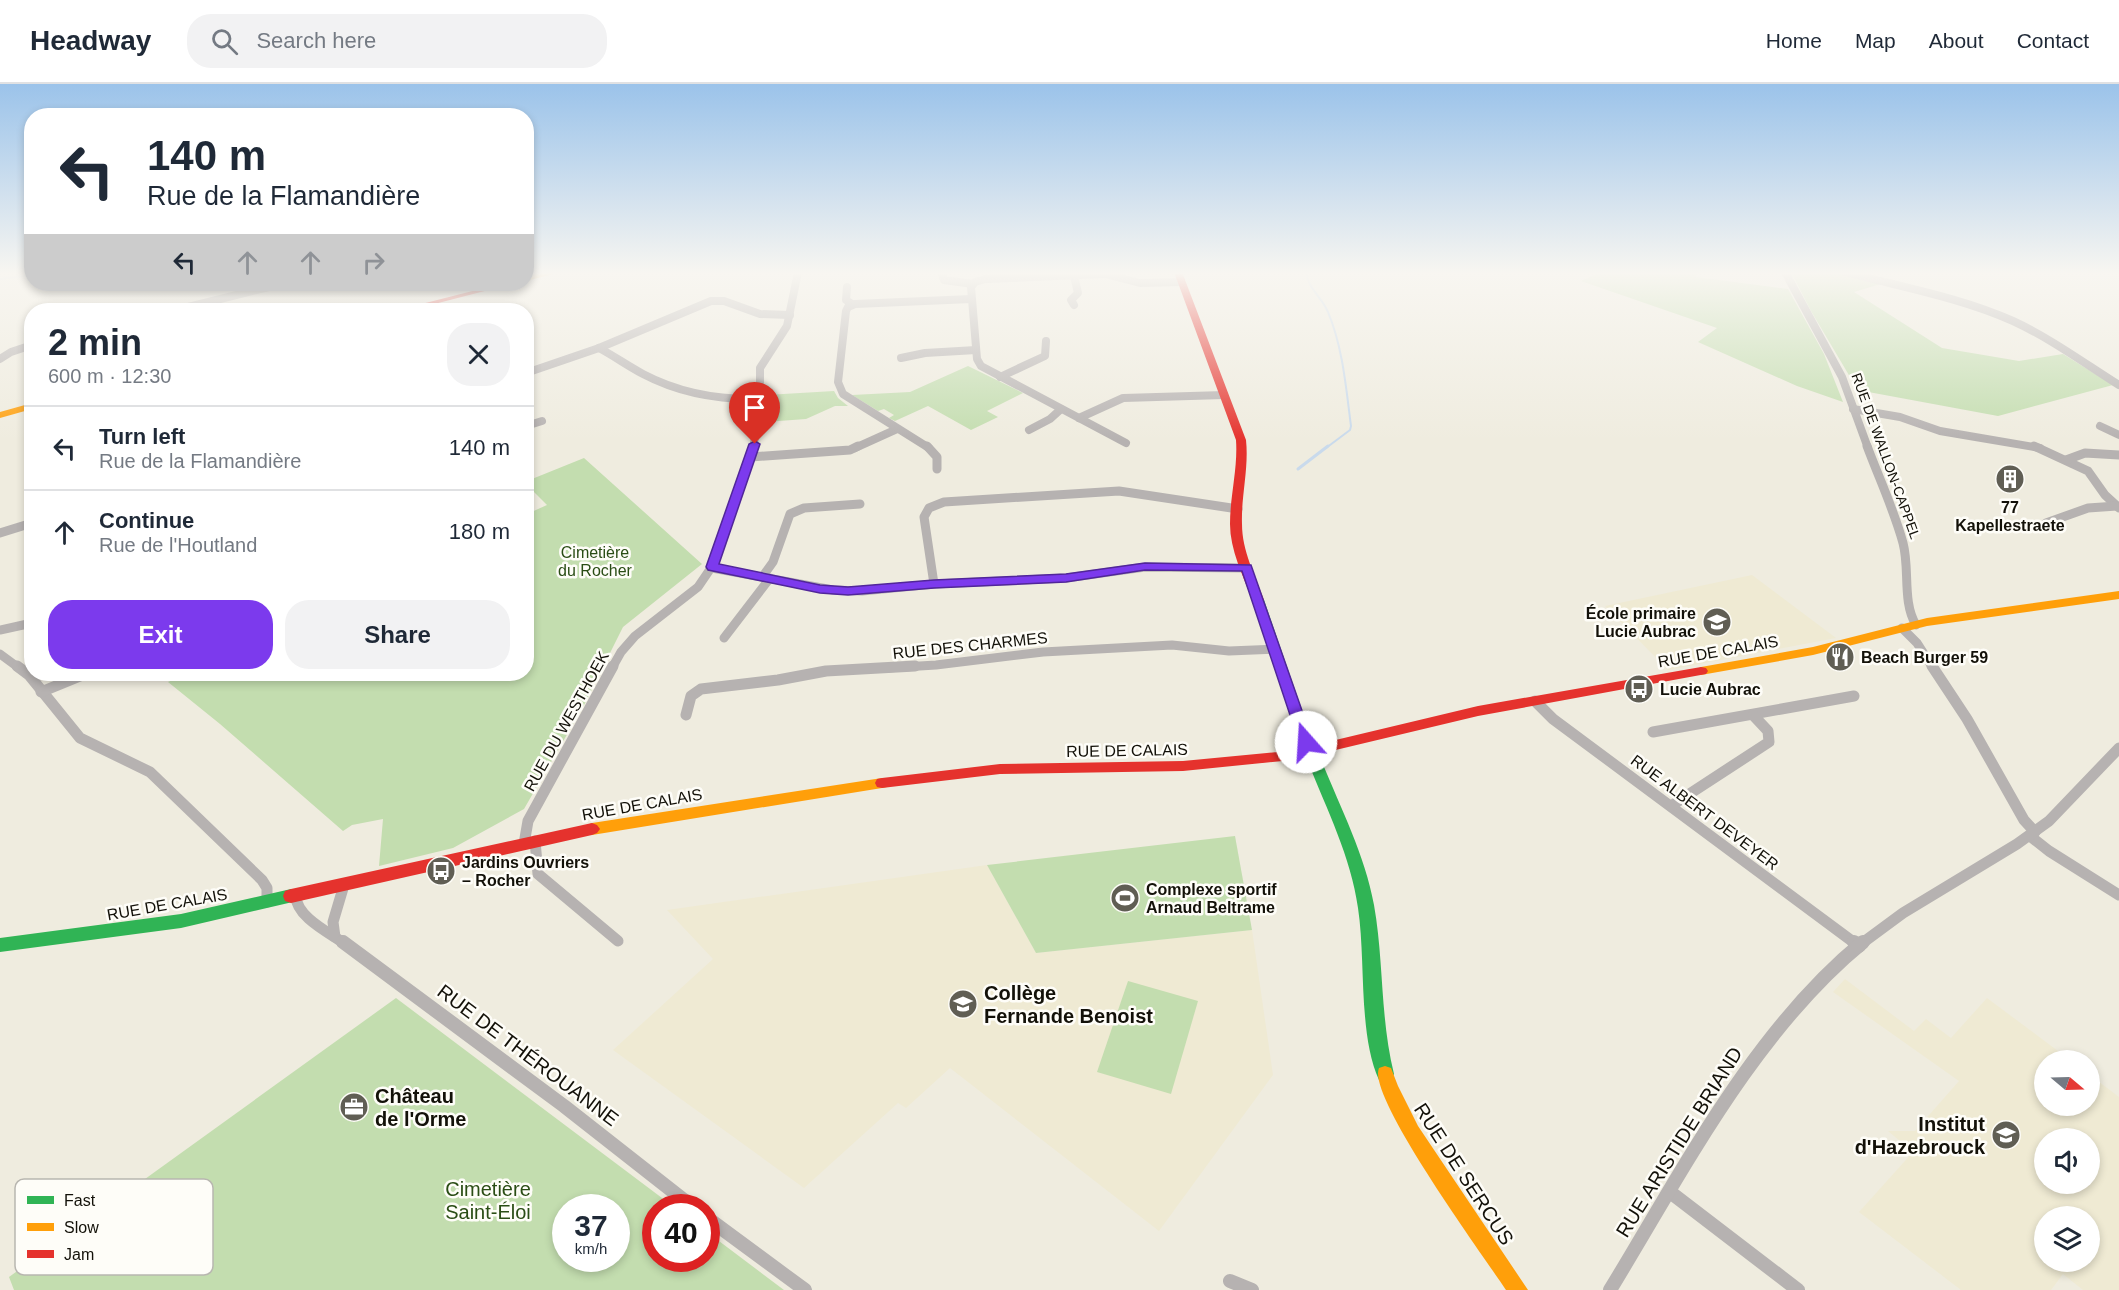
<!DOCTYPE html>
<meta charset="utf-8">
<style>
body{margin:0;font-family:Helvetica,sans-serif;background:#f2f2f3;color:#1f2937;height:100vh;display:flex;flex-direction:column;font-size:22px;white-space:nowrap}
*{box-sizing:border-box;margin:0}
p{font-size:20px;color:#747a83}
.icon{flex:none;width:33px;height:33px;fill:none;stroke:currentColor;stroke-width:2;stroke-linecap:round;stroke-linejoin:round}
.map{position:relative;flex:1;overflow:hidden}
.sheet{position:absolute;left:24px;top:219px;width:510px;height:378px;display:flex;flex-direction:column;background:#fff;border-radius:24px;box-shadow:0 3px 9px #0003}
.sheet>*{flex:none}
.banner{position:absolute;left:24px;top:24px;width:510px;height:183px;border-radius:24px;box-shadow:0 3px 9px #0003;background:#fff;color:#1f2937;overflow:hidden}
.needle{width:39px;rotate:109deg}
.controls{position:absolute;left:2034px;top:966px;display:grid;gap:12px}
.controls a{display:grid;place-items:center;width:66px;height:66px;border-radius:50%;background:#fff;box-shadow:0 3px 9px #0003;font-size:30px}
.speed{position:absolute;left:552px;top:1110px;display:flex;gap:12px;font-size:30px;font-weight:700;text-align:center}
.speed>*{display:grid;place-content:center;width:78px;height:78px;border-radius:50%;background:#fff;box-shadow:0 3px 9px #0003;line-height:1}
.speed small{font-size:15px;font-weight:400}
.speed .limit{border:9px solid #d22;background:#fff;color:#111}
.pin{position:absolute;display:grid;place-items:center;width:51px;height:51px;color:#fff;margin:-62px -26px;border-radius:50% 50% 50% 0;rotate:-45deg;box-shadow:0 0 6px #0007}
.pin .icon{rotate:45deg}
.me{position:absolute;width:66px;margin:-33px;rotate:341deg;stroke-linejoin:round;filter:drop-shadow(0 0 4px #0008)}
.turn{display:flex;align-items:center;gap:21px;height:126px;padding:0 24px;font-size:27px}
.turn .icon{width:78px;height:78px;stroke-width:2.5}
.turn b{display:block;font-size:42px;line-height:51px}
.lanes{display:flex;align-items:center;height:57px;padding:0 24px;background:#0003;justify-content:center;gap:30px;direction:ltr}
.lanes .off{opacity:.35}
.round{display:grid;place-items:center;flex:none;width:63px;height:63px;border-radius:24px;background:#f2f2f3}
.head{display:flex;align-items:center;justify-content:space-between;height:102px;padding:0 24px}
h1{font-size:36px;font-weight:800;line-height:45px}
.action{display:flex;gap:12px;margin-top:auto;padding:12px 24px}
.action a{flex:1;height:69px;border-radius:24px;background:#7c3aed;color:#fff;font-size:24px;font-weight:800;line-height:69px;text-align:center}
.action a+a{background:#f2f2f3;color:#1f2937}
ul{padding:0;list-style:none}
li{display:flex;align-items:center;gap:18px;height:84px;padding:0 24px;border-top:2px solid #e0e1e3}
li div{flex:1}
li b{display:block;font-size:22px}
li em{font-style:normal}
header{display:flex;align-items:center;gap:36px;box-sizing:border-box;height:84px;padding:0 30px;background:#fff;border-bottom:2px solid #e0e1e3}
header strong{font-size:28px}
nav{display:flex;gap:33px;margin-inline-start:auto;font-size:21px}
.search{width:420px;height:54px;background:#f2f2f3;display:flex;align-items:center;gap:15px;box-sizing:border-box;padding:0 21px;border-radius:24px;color:#747a83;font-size:22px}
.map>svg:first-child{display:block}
.built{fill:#efead3;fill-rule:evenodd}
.green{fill:#c3ddaf;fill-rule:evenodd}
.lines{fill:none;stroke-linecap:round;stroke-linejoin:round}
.stream-far1{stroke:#c9daec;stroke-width:2}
.stream{stroke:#c9daec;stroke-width:3}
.street-far3{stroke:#b6b2b1;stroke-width:8}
.street-far2{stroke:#b6b2b1;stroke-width:9}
.street-far1{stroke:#b6b2b1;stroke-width:11}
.street{stroke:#b6b2b1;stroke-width:14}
.fast{fill:#30b455;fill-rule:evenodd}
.slow{fill:#ff9f0a;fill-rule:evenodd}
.jam{fill:#e5322d;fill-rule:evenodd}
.route{fill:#7c3aed;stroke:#51269a;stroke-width:1.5}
.labels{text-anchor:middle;stroke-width:5;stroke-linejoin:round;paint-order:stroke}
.far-street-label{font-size:14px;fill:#131109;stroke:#fefdf8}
.poi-label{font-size:16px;font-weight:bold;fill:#131109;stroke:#fefdf8;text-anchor:start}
.park-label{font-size:16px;fill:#2a4d15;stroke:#fefdf8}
.street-label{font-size:16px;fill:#131109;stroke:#fefdf8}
.near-poi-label{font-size:20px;font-weight:bold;fill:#131109;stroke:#fefdf8;text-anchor:start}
.near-street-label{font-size:20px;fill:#131109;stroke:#fefdf8}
.near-park-label{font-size:20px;fill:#2a4d15;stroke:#fefdf8}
.key{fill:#fefdf8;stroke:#b8b6b0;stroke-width:1.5}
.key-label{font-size:16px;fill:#131109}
</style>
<header>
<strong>Headway</strong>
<div class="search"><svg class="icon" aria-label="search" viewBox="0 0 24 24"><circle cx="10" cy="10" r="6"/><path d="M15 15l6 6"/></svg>Search here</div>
<nav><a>Home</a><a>Map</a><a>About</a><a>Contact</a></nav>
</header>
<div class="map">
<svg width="2119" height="1206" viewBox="0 0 2119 1206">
<rect width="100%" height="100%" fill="#efecdf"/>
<g class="built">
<path d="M1752 491 1836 554 1668 586 1605 522Z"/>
<path d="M987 781 1036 869 1252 846 1273 991 1159 1147 950 984 906 1024 898 1019 804 1104 613 966 713 875 667 826Z"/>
<path d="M1845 895 1914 947 1926 935 1951 954 1987 914 2070 976H2044V1022H2090V991L2119 1013V1206H2083L2063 1190 2051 1206H1961L1859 1128 1913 1068 1888 1047H1915L1959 997 1833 908ZM2044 1054H2090V1100H2044ZM2044 1132H2090V1178H2044Z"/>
</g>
<g class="green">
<path d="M1601 188H1695L1696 193 1788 205 1824 270 1843 318 1797 302 1698 258 1717 244 1581 197Z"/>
<path d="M1791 188H1836L1884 199 1854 208 1942 264 2019 277 2063 270 2113 301 1998 332 1863 307 1853 298 1811 227Z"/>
<path d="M968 282 1023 309 987 327 998 333 971 346 928 322 895 337 889 334 894 331 884 325 878 327 852 311 910 308Z"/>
<path d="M834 307 838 314 848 322H835L806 335 765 338 766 311Z"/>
<path d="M584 374 702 480 623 543 584 621 524 725 453 764 379 782 383 735 352 741 343 747 220 640 168 598 185 590H526L527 430 547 421 527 401V397Z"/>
<path d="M1235 752 1252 846 1036 869 987 781Z"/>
<path d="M1128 897 1198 917 1171 1010 1097 988Z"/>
<path d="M396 914 674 1123 656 1124V1174H706L707 1148 784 1206H14L9 1193ZM566 1124H616V1174H566Z"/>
</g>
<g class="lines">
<g class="stream-far1">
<path d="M1306 188C1308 205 1322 213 1328 228 1343 264 1346 304 1351 342L1350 346 1326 364"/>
<path d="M0 195 32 191"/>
</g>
<path class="stream" d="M1298 385 1328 362"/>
<g class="street-far3">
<path d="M941 188 944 196 973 200"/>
<path d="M1785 188 1842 293 1868 364"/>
<path d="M1845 188C1901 203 1959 213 2013 237 2050 254 2084 279 2119 301"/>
<path d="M1074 192 1078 209 1071 216 1074 221"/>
<path d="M847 203 846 216 852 220"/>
<path d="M176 226 281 200"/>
<path d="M599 264C614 272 628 282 643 290 679 309 720 316 760 315"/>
<path d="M901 274 925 269 976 266"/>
<path d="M0 275 11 268 32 261"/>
<path d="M526 289 599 264 711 217H724L760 230 790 231"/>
<path d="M1000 293 1045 272 1046 257"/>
<path d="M1853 325 1900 333 1940 347 2040 364"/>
<path d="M1079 334 1123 314 1224 311"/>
<path d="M526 342 542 337"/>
<path d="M2100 342 2119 351"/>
<path d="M1029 346 1050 335 1061 325"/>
<path d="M1126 359 981 282 977 275 971 203 975 198 985 195 1105 190 1140 199 1181 198"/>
<path d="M753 364 760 327V284L787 242 798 188"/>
<path d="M855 364 897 345"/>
<path d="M929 364 843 310 838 298 846 227 848 223 855 220 971 215"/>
</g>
<g class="street-far2">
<path d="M927 362 937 373V385"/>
<path d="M1867 362C1879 394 1894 426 1903 459 1910 485 1902 518 1916 541"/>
<path d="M2034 362 2088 387 2105 411 2119 424"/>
<path d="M751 373 850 366 858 362"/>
<path d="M2066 376 2085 369 2119 371"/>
<path d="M1238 425 1119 407 944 418 929 424 924 433 934 500 1066 494 1145 483 1247 484"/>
<path d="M2046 439 2088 424 2117 422"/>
<path d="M0 449 32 439"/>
<path d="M712 484 833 506 862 507 934 500"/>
<path d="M763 492 773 478 790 430 804 424 860 420"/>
<path d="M1902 544 1917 559 1933 584"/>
<path d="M0 546 32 539"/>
<path d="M724 554 770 494"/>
<path d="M0 570 19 584"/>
<path d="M612 584 621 568 635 552 698 503 715 478 754 362"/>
<path d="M887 584 936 581 1043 568 1172 561 1229 567 1275 565"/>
</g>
<g class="street-far1">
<path d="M17 582 29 591 80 654 150 688 262 796 267 804V818"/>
<path d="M1932 582 1967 635 2024 736 2035 748"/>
<path d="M41 608 85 590"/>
<path d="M1535 617 1553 635 1856 860"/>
<path d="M686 631 691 612 701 605 778 596 826 587 915 582"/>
<path d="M1653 648 1854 612"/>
<path d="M1671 722 1769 658 1768 647 1753 631"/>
<path d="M2030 752 2049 767 2119 811"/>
<path d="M535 757 538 790 618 857"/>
<path d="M524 760 528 737 613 582"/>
<path d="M296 812C296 833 330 849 345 860"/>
<path d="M335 853 333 838 344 801"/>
<path d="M1861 860 1903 829 2017 760 2049 737 2119 664"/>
</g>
<g class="street">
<path d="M343 858 564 1022 694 1124"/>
<path d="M1854 858 1859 862"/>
<path d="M1670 1108 1798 1206"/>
<path d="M706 1133 805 1206"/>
<path d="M1230 1197 1252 1206"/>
<path d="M1610 1206C1682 1088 1754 947 1863 858"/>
</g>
<g class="fast">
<path d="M1258 512 1264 516 1313 658 1311 662H1301L1299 658 1252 516Z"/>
<path d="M1315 673 1320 674 1322 678C1341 725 1365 771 1374 821 1384 877 1380 934 1394 990L1391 996 1385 998 1379 996C1358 950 1366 876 1358 824 1351 773 1327 726 1308 678L1310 674Z"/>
<path d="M291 805 297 807 299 812 297 817 181 844 0 868V854L181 830Z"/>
</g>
<g class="slow">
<path d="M545 188H561L526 197V192Z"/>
<path d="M32 319V325L0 334V328Z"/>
<path d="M2119 507V515L1927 542 1813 571 1701 591 1694 587 1701 583 1813 563 1927 534Z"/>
<path d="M882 694 887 695 889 699 887 703 882 704 592 751 587 749 584 745 587 741 592 739Z"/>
<path d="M1385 982 1391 984 1398 1002 1418 1042 1528 1206H1506C1485 1174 1366 1012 1379 984Z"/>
</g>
<g class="jam">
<path d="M1174 188H1182L1246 356C1249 384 1241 412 1242 440 1242 467 1255 491 1264 516L1262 519H1254L1252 516C1243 491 1230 466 1230 440 1230 412 1238 384 1236 356Z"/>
<path d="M500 200H512L411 226H398Z"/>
<path d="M1701 583 1706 584 1708 587 1706 590 1478 632 1323 669 1318 668 1316 664 1318 660 1323 659 1478 622Z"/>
<path d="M1298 666 1303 667 1305 671 1303 675 1183 687 1000 690 882 704 877 703 875 699 877 695 882 694 1000 680 1183 677Z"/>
<path d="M592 739 597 741 600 745 597 749 592 751 291 819 285 817 283 812 285 807 291 805Z"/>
</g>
</g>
<linearGradient id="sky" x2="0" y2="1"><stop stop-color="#9bc3ea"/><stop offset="0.53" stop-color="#f8f6f1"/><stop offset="1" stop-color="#f8f6f1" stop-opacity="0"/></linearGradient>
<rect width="2119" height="357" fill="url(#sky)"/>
<path class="route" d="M755 357 760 360 719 480 820 501 848 503 934 496 1066 490 1145 479 1251 481 1313 658 1306 663 1299 658 1242 487 1145 486 1066 498 934 504 848 511 820 509 708 486 706 483 749 360Z"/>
<defs>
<g id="building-disc" transform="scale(1.5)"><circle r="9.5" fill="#605e54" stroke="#fefdf8"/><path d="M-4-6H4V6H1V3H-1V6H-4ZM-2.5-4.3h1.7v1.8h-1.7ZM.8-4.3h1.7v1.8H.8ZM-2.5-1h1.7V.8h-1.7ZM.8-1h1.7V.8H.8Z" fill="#fff"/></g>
<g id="school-disc" transform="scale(1.5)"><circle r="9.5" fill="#605e54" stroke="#fefdf8"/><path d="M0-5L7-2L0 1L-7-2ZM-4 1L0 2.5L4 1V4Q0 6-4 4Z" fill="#fff"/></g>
<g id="restaurant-disc" transform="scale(1.5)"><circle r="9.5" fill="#605e54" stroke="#fefdf8"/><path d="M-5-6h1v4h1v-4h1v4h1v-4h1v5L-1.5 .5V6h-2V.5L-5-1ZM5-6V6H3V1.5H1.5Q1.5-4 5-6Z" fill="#fff"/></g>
<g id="bus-disc" transform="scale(1.5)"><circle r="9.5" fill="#605e54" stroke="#fefdf8"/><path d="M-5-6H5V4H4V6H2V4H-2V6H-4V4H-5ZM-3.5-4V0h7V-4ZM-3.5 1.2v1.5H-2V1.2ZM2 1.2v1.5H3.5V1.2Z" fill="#fff"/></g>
<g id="stadium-disc" transform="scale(1.5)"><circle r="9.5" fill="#605e54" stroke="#fefdf8"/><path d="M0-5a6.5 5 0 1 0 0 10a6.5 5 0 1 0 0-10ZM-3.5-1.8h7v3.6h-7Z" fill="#fff"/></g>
<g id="office-disc" transform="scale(1.5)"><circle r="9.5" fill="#605e54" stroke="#fefdf8"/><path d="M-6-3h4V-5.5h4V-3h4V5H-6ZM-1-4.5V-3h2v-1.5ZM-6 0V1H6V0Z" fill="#fff"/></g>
</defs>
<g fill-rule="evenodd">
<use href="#building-disc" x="2010" y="395"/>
<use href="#school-disc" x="1717" y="538"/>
<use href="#restaurant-disc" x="1840" y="573"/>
<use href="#bus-disc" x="1639" y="605"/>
<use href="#bus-disc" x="441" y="787"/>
<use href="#stadium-disc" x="1125" y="814"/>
<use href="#school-disc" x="963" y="920"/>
<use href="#office-disc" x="354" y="1023"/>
<use href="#school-disc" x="2006" y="1051"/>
</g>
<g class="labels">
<g class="far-street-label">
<text transform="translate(1886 372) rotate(70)" y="5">RUE DE WALLON-CAPPEL</text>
</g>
<g class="poi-label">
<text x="2010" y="429" text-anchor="middle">77<tspan x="2010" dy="18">Kapellestraete</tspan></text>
<text x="1696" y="535" text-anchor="end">École primaire<tspan x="1696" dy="18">Lucie Aubrac</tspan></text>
<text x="1861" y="579">Beach Burger 59</text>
<text x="1660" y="611">Lucie Aubrac</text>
<text x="462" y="784">Jardins Ouvriers<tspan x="462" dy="18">– Rocher</tspan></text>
<text x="1146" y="811">Complexe sportif<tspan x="1146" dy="18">Arnaud Beltrame</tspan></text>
</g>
<g class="park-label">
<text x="595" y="474">Cimetière<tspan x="595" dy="18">du Rocher</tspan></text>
</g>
<g class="street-label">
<text transform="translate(970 561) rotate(-6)" y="6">RUE DES CHARMES</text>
<text transform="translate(1718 567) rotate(-10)" y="6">RUE DE CALAIS</text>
<text transform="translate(566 637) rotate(-61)" y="6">RUE DU WESTHOEK</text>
<text transform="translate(1127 666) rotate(-1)" y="6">RUE DE CALAIS</text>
<text transform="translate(642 720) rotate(-10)" y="6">RUE DE CALAIS</text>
<text transform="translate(1705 728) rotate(37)" y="6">RUE ALBERT DEVEYER</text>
<text transform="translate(167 820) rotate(-10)" y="6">RUE DE CALAIS</text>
</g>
<g class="near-poi-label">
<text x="984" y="916">Collège<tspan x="984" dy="23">Fernande Benoist</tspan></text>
<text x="375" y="1019">Château<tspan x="375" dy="23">de l'Orme</tspan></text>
<text x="1985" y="1047" text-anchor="end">Institut<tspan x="1985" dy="23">d'Hazebrouck</tspan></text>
</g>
<g class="near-street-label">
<text transform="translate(528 971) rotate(37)" y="7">RUE DE THÉROUANNE</text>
<text transform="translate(1679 1058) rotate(-58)" y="7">RUE ARISTIDE BRIAND</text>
<text transform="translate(1464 1090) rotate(57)" y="7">RUE DE SERCUS</text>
</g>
<g class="near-park-label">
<text x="488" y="1112">Cimetière<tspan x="488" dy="23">Saint-Éloi</tspan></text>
</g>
</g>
<rect x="15" y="1095" width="198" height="96" rx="9" class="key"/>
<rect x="27" y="1112" width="27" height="8" fill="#30b455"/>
<rect x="27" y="1139" width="27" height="8" fill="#ff9f0a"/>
<rect x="27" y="1166" width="27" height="8" fill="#e5322d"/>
<g class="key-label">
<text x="64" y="1122">Fast</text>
<text x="64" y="1149">Slow</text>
<text x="64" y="1176">Jam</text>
</g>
</svg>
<div class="controls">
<a><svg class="needle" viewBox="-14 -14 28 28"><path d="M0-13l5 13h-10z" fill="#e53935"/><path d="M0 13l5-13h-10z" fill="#747a83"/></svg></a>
<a><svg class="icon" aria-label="sound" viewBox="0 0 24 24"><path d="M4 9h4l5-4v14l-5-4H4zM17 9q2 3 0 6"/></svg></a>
<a><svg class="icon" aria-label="layers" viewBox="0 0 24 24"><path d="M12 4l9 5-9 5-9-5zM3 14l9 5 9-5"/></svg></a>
</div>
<div class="speed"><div>37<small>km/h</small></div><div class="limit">40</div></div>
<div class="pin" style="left:755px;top:360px;background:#d93025"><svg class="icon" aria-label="arrive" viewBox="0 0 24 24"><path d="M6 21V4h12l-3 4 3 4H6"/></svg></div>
<svg class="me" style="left:1306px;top:658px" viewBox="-20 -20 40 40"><circle r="19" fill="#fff"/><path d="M0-13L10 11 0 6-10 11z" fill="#7c3aed"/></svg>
<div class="banner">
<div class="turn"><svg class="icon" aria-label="left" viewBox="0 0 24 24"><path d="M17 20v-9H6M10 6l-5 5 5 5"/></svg><div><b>140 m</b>Rue de la Flamandière</div></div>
<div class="lanes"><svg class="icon" aria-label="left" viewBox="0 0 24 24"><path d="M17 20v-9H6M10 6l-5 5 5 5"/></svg><svg class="icon off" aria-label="ahead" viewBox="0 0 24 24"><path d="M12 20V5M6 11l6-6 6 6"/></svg><svg class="icon off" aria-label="ahead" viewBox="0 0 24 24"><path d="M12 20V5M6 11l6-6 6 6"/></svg><svg class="icon off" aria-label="right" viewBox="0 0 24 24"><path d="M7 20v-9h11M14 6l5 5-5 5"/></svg></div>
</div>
<section class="sheet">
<div class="head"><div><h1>2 min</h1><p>600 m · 12:30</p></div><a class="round"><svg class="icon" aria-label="close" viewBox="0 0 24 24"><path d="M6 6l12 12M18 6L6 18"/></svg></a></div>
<ul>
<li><svg class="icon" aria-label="left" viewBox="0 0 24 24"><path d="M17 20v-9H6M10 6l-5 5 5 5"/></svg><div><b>Turn left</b><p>Rue de la Flamandière</p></div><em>140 m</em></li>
<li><svg class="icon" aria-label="ahead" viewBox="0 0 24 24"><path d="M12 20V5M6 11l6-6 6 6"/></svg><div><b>Continue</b><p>Rue de l'Houtland</p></div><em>180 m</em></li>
</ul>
<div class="action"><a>Exit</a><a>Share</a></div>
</section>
</div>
